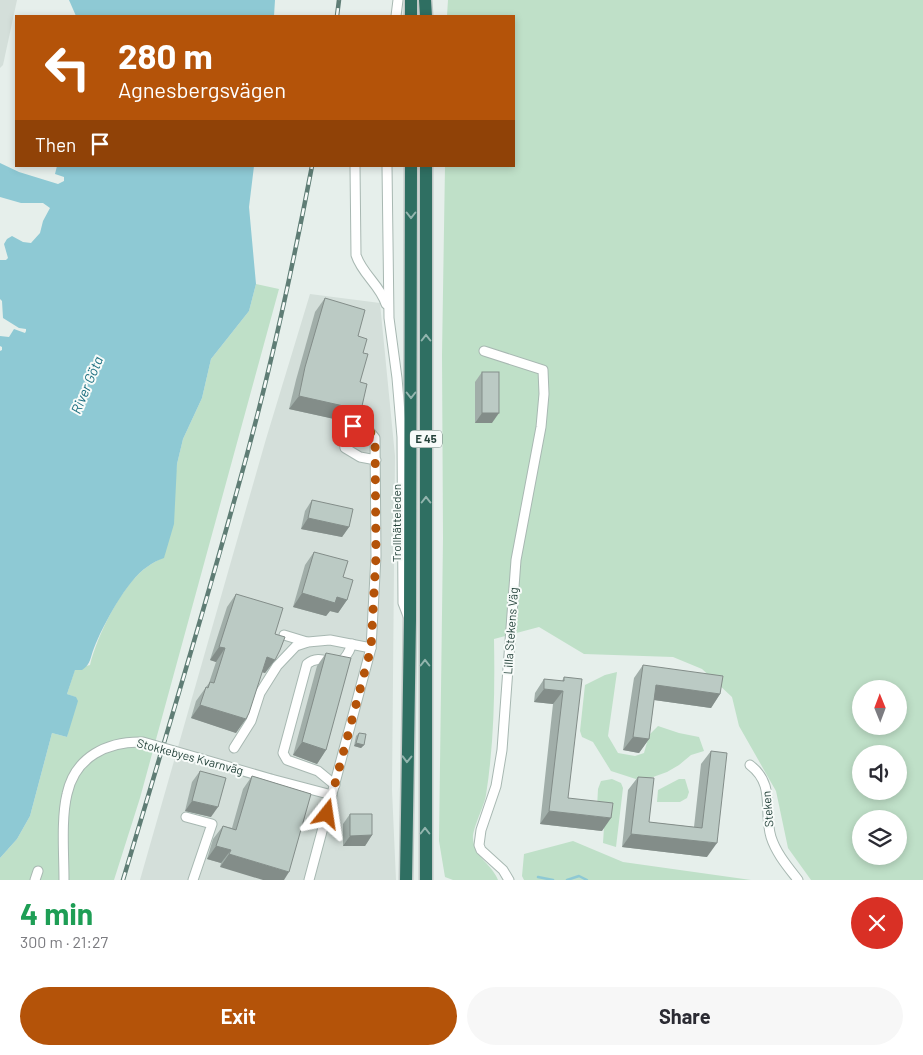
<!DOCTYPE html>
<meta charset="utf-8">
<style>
body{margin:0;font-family:Barlow,sans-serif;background:#f7f7f7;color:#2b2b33;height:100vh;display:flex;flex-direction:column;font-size:19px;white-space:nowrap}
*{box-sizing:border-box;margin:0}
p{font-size:16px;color:#7c7c81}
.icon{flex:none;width:28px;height:28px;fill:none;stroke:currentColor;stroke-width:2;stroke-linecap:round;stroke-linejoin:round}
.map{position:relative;height:880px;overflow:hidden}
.side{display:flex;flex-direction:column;background:#fff;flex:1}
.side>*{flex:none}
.guide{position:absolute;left:15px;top:15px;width:500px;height:152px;border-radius:0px;box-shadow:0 2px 8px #0003;background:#b45309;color:#fff;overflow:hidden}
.needle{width:32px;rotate:359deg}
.buttons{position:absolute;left:852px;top:680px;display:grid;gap:10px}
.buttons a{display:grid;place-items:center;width:55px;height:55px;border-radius:50%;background:#fff;box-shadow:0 2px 8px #0003;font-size:25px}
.pin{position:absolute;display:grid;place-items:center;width:42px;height:42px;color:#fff;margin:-21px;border-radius:10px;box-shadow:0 2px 8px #0006}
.me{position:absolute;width:55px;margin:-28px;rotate:15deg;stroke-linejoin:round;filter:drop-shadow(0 0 4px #0008)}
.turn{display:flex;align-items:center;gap:18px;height:105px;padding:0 20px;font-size:22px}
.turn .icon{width:65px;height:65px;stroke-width:2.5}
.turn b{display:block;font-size:35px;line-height:42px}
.then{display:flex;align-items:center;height:48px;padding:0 20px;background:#0003;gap:10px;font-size:19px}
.round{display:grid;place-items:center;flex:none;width:52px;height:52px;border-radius:26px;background:#f7f7f7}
.overview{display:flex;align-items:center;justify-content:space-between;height:85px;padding:0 20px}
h1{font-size:30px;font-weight:700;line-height:38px;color:#1e9e55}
.primary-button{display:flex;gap:10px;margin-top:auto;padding:10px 20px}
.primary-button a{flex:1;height:58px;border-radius:30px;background:#b45309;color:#fff;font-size:20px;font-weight:700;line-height:58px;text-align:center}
.primary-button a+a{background:#f7f7f7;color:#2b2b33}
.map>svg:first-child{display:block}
.built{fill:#d4dfda}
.green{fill:#bfe0c8;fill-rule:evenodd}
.water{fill:#8ec9d4}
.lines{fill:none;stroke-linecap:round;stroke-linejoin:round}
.stream{stroke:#8ec9d4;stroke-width:2.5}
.minor-casing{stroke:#a8b8b2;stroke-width:11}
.highway-casing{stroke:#c2cac8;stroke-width:15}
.minor{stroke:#fff;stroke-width:9}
.highway{stroke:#2f6f62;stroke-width:12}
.rail-casing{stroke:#5f7d75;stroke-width:4.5}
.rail{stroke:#f7fbf9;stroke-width:2.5;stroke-dasharray:8;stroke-linecap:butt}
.minor-bridge-casing{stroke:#a8b8b2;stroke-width:11;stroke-linecap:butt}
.minor-bridge{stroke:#fff;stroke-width:9}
.wall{fill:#a1aea9}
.shaded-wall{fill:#838d89}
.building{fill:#bbcac4;stroke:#838d89}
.oneway{stroke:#93b5ae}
.route{stroke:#b45309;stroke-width:9;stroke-dasharray:0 16.2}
.labels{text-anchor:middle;stroke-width:4;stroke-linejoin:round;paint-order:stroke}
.shield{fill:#f7fbf9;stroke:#637a73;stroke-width:1}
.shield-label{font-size:11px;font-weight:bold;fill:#24423a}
.street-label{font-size:12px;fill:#24423a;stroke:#f7fbf9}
.water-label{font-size:14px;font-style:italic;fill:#1c6f80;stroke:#f7fbf9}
</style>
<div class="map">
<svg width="923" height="880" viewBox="0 0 923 880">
<rect width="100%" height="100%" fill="#e6efeb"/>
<g class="built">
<path d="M0 0H17L3 65 0 68Z"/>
<path d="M310 294 380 303 395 456 392 790 396 880H140L266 439Z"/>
</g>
<g class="green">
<path d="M448 0H923V880H811L788 848 776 791 739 726 732 697 702 669 673 657 584 654 539 627 494 639C495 691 494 744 486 795 484 807 472 829 473 839 475 858 492 864 498 880H453L445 877 439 841 443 538 442 355 445 166H514V16H447ZM861 689H899V726H861ZM861 754H899V791H861ZM861 819H899V856H861Z"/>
<path d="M256 284 279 289 140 798 114 880H0V858L17 839 30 816 52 733 67 737 75 697 67 694 75 669 90 665C97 636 122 584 147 567 152 563 158 560 164 557L177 464 183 439 202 398 211 359 249 311Z"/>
<path d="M617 672 608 736 618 753 635 756 644 753 649 735 658 726 679 733 699 737 704 751 691 755 679 765 667 772 642 781 611 771 593 742 582 737 580 731 585 685 605 675Z"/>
<path d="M612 779 621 783 623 788 616 847 603 843 605 811 597 808 598 789 601 781Z"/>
<path d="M679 779H685L689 792 687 798 680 802H657L658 790Z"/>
<path d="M573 841 623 862 751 880H524L522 876 524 854Z"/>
</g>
<g class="water">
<path d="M69 0H275L274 16H76Z"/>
<path d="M0 163 19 172 58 184 64 181V177L55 174 57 166H254L249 207 256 284 249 311 211 359 202 398 183 439 177 464 174 524 164 558C158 560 152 563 147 567 127 580 103 625 94 648 90 658 91 664 82 670H75L67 694 76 697 78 701 67 737 52 733 30 816 17 839 0 858V351L2 350V347L0 346V336L9 337 14 329 25 333 26 331V329L19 328 3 318 2 301 0 299V260H6L8 258 4 244 7 239 12 236 23 242 31 243 40 233 43 221 50 208 43 203H21L0 197Z"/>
</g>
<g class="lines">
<g class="stream">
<path d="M538 877 553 880"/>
<path d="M567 880 579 876 587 880"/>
</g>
<g class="minor-casing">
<g id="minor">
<path d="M396 16 398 0"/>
<path d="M355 166 356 255C362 274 380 285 386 304"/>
<path d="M387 166 389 318 397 378 402 437 403 603 408 616"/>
<path d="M484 351 543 370 544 394 541 427 516 560 502 750 496 786 481 830 479 845 481 850 503 870 509 880"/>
<path d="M284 635 307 642"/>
<path d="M234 748 251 721 260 693 277 666 296 646 308 642 330 640 371 648"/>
<path d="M750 765C776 785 763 810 771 837 776 853 788 867 798 880"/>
<path d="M271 779 332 795"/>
<path d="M335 785 318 771 287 760 283 753 307 664C326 649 339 680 352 644"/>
<path d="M186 817 212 824 193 880"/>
<path d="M35 880 38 871"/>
<path d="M309 880 371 648 376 556 375 438 366 427 353 426 343 434 345 448 360 457 376 460"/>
</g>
</g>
<g class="highway-casing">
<g id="highway">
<path d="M411 0V16"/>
<path d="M425 0 426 16"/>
<path d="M406 880 410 620 411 166"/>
<path d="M426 880V166"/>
</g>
</g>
<use href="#minor" class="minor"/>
<use href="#highway" class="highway"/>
<g class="rail-casing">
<g id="rail">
<path d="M337 16 339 0"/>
<path d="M123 880C166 736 210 592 249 447 274 354 294 260 312 166"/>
</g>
</g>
<use href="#rail" class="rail"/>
<g class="minor-bridge-casing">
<path id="minor-bridge" d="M64 880C64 854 61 819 67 794 75 757 107 741 143 742L271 779"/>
</g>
<use href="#minor-bridge" class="minor-bridge"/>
</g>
<g class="wall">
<path d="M325 298 358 336 363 353 360 382 352 420 348 422 289 409 296 380 315 312Z"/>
<path d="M482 372 492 423H475V382Z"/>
<path d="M312 500 349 527 342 537 301 529 305 511Z"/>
<path d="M314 552 343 577 347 600 338 613 330 611 326 616 293 607 305 565Z"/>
<path d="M236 594 275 634V660L265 673 262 672 236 733 191 718 196 701 209 683 216 662 210 660 227 607Z"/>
<path d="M326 653V750L317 764 293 755 317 666Z"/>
<path d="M643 665 720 694 711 708 654 700 649 739 639 753 623 750 634 678Z"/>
<path d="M564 677 568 798 602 831 540 824 553 704 534 702 535 693 544 679 562 681Z"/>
<path d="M359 733 364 745 361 748 354 746 356 736Z"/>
<path d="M711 751 707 857 622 847 628 790 638 777 649 822 694 827 701 764Z"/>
<path d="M200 771 211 817 185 811 192 782Z"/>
<path d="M252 776 311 794 220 867 221 863 207 859 213 839 223 826 232 828 243 789Z"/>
<path d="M350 814 372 835 365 846H343V824Z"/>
</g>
<g class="shaded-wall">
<path d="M299 396 362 406 352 420 348 422 289 409Z"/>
<path d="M482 413H499L492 423H475Z"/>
<path d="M308 518 349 527 342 537 301 529Z"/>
<path d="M302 593 337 597 347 600 338 613 330 611 326 616 293 607Z"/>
<path d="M219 647 225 648 216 662 210 660Z"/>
<path d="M267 657 275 660 265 673 258 671Z"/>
<path d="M656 685 720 694 711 708 647 699Z"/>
<path d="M544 689 563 691 553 704 534 702Z"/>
<path d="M200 705 246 719 236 733 191 718Z"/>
<path d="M633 737 649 739 639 753 623 750Z"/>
<path d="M302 742 326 750 317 764 293 755Z"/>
<path d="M356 743 364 745 361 748 354 746Z"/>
<path d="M192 801 218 807 211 817 185 811Z"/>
<path d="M549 811 611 818 602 831 540 824Z"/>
<path d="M631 834 717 843 707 857 622 847Z"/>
<path d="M372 835 365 846H343L350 836Z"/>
<path d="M216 846 231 850 221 863 207 859Z"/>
<path d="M229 854 289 872 284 880H263L220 867Z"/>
</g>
<g class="building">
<path d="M325 298 365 310 358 336 367 339 363 353 368 354 360 382 367 384 362 406 357 409 299 396 305 367Z"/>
<rect x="482" y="372" width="17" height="41"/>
<path d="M312 500 353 509 349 527 308 518Z"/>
<path d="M314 552 348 561 343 577 353 580 347 600 337 597 335 603 302 593Z"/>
<path d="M236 594 283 608 275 634 285 637 280 650 275 660 267 657 249 713 246 719 200 705 206 687 208 688 210 682 214 683 225 648 219 647Z"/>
<path d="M326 653 351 658 326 750 302 742Z"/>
<path d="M643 665 723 676 720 694 656 685 649 739 633 737Z"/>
<path d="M564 677 582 679 568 798 613 803 611 818 549 811 563 691 544 689V679L564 681Z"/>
<path d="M359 733 366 734 364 745 356 743Z"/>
<path d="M711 751 727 753 717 843 631 834 638 777 654 778 649 822 702 828Z"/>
<path d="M200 771 226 778 218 807 192 801Z"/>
<path d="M252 776 311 794 289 872 229 854 231 850 216 846 223 826 236 830Z"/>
<path d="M350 814H372V835L350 836Z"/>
</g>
<defs><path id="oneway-chevron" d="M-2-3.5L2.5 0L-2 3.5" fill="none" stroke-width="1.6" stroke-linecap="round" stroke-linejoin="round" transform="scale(1.25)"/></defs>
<g class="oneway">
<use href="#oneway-chevron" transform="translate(411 215) rotate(90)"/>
<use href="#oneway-chevron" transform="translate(426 338) rotate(-90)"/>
<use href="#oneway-chevron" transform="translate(411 395) rotate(90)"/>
<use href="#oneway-chevron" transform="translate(426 500) rotate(-90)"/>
<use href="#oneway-chevron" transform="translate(425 663) rotate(-90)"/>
<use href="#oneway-chevron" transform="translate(407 759) rotate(91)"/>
<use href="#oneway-chevron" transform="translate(425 831) rotate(-90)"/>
</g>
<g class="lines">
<path class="route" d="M327 814 371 648 376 556 375 438 366 426H353"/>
</g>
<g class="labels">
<rect class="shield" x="410" y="430.5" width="32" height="17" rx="4"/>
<g class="shield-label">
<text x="426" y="443">E 45</text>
</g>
<g class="street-label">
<text transform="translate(397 523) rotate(-90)" y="4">Trollhätteleden</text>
<text transform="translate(511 631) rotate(-86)" y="4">Lilla Stekens Väg</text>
<text transform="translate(190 757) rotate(15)" y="4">Stokkebyes Kvarnväg</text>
<text transform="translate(768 809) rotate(-95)" y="4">Steken</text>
</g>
<g class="water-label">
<text transform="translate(87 385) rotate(-67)" y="5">River Göta</text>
</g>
</g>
</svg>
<div class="buttons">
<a><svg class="needle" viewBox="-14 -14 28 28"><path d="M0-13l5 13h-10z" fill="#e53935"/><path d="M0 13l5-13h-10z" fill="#7c7c81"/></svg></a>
<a><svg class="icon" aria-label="sound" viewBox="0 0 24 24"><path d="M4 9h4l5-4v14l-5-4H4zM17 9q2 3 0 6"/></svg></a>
<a><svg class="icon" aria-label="layers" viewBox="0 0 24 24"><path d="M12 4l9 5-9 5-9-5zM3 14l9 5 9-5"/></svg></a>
</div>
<div class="pin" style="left:353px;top:426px;background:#d93025"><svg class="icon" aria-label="arrive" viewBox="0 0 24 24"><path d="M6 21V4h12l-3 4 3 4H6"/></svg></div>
<svg class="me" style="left:327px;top:814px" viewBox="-20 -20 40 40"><path d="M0-17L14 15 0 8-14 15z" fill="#b45309" stroke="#fff" stroke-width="4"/></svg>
<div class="guide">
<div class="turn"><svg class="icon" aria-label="left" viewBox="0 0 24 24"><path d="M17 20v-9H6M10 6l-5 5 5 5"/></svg><div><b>280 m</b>Agnesbergsvägen</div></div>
<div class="then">Then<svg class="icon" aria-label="arrive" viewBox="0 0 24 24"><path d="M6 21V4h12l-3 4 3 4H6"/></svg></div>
</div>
</div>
<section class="side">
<div class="overview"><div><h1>4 min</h1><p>300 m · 21:27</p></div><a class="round" style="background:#d93025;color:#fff"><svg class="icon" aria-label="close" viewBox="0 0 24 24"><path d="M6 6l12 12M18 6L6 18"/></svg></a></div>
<div class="primary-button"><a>Exit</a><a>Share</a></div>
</section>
